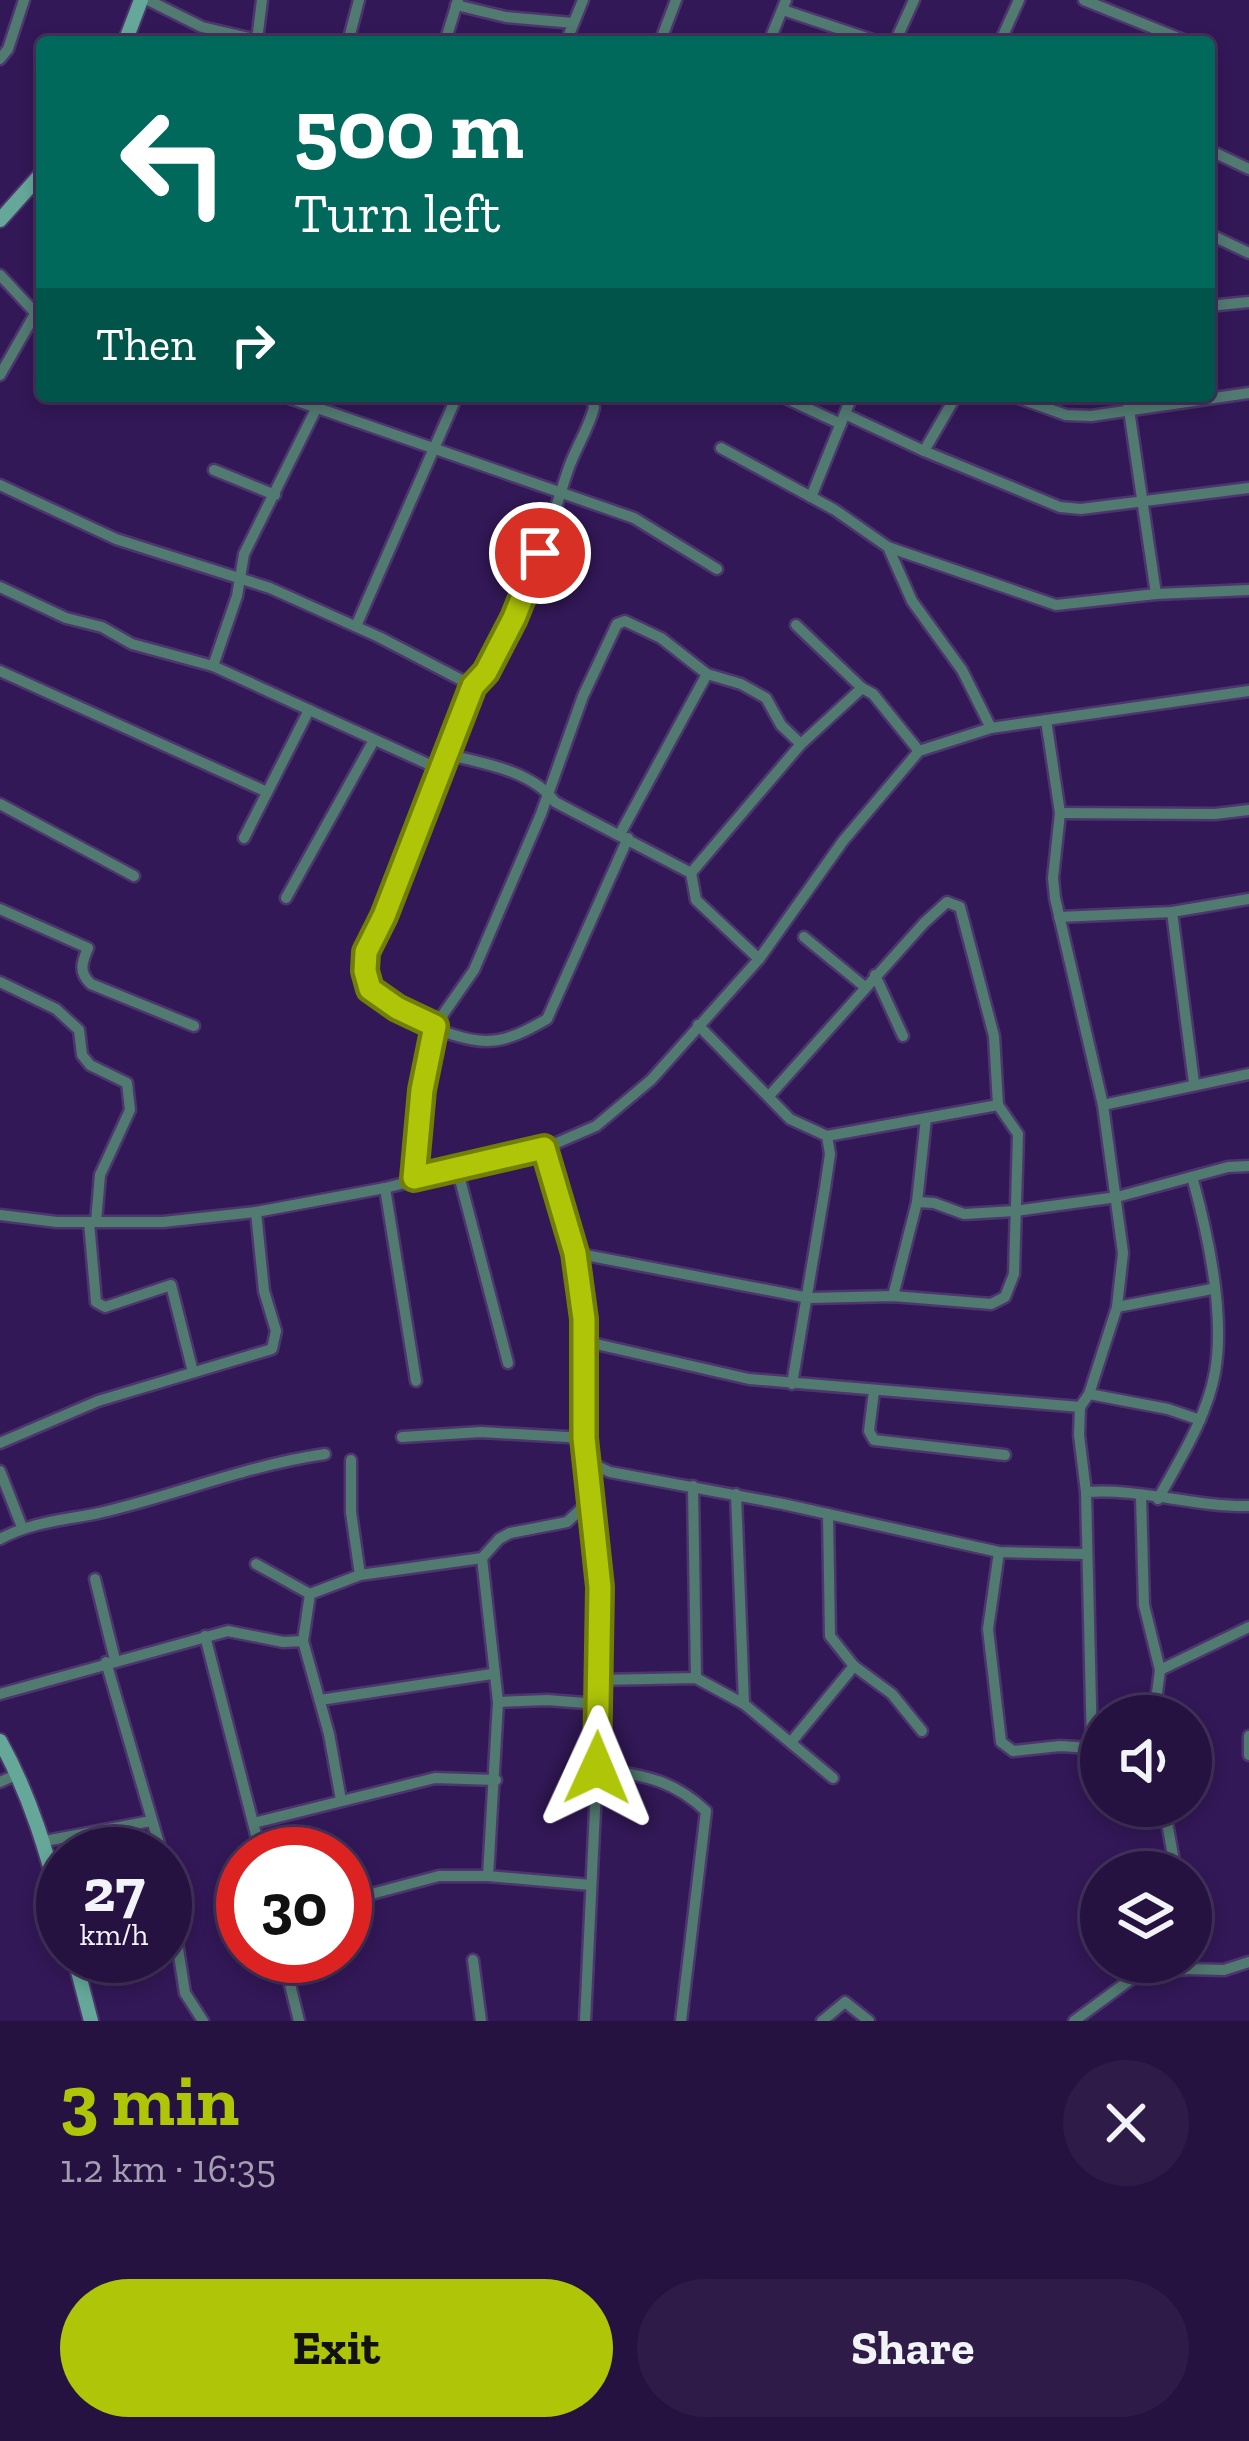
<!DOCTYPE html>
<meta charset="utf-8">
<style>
body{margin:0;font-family:"Zilla Slab",serif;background:#2e1b48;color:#f1f3f6;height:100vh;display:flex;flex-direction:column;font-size:45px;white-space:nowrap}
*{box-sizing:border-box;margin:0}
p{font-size:39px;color:#a49eb1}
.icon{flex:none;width:66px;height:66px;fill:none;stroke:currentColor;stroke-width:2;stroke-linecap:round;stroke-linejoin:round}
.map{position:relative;height:2021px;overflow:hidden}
.side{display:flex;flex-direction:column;background:#261241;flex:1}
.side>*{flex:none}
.hud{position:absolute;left:36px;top:36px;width:1179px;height:366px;border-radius:12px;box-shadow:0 6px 18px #0003,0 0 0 3px #42325a;background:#00695c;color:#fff;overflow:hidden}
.controls{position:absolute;left:1080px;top:1695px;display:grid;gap:24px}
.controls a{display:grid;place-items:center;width:132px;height:132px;border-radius:50%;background:#261241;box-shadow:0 6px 18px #0003,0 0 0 3px #42325a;font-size:60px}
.speed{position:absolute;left:36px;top:1827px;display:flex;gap:24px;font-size:60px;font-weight:700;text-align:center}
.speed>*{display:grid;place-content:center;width:156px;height:156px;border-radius:50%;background:#261241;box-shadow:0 6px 18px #0003,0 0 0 3px #42325a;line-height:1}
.speed small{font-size:30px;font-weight:400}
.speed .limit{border:18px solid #d22;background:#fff;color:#111}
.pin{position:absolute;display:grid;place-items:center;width:102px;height:102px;color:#fff;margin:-51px;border:6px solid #fff;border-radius:50%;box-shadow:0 3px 12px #0007}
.me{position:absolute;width:132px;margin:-66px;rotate:1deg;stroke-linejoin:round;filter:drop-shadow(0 0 9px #0008)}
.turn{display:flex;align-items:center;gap:42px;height:252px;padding:0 60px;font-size:54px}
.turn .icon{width:156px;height:156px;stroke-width:2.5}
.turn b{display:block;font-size:84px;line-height:102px}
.then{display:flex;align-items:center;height:114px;padding:0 60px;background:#0003;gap:24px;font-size:45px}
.round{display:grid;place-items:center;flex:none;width:126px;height:126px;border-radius:63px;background:#2e1b48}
.overview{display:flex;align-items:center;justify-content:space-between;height:204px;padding:0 60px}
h1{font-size:72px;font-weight:800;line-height:90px;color:#aec508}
.primary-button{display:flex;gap:24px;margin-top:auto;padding:24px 60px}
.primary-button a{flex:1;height:138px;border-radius:72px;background:#aec508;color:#111;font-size:48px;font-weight:800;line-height:138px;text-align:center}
.primary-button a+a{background:#2e1b48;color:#f1f3f6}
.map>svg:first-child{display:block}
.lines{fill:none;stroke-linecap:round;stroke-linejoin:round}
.street-casing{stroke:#4d366e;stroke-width:15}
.secondary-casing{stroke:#4d366e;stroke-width:18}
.street{stroke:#517a71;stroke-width:10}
.secondary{stroke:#65a899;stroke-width:14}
.route-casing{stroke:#718005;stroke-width:30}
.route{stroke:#aec508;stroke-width:21}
</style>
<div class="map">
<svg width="1249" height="2021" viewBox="0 0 1249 2021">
<rect width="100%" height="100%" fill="#321857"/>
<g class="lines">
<g class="street-casing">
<g id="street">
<path d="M148 0 202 27 266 42"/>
<path d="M1084 0 1188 42"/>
<path d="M456 5 506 17 573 23"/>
<path d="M783 10 879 42"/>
<path d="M257 40 262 0"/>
<path d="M348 42 359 0"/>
<path d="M445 42 458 0"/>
<path d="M566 42 583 0"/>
<path d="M660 42 676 0"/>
<path d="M769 42 786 0"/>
<path d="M895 42 914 0"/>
<path d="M1000 42 1019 0"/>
<path d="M0 59 8 49 24 0"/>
<path d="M1209 150 1249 169"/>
<path d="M1209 234 1249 253"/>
<path d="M0 275 42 320"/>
<path d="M1209 306 1249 302"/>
<path d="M0 375 35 314"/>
<path d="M283 396 634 518 717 569"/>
<path d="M582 396 593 400 594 408C588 430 575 449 568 470 544 541 524 629 473 686L384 916C376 932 364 949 365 968 367 1005 452 1041 486 1041 508 1041 528 1030 547 1019L628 838"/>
<path d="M781 396 841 424"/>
<path d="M1013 396 1066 415 1091 416 1249 393"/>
<path d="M1127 396 1156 594"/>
<path d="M845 414 924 451 956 396"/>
<path d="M721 448 835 510 888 547 912 601 962 670 991 728"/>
<path d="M924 451 1060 507 1081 509 1249 488"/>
<path d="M214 470 275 495"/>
<path d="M0 485 116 539 270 588 379 637 473 686"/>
<path d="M811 497 852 396"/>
<path d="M888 547 1056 605 1156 594 1249 590"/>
<path d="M0 587 66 618 102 627 132 644 213 666 439 769"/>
<path d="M796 625 862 688 873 694 919 751"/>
<path d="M356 626 457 396"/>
<path d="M213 666 237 596 244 554 317 407"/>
<path d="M0 671 267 792"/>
<path d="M1046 720 1060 813 1053 878 1055 898 1103 1105 1123 1253 1117 1307 1089 1394 1080 1407 1079 1435 1086 1492"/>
<path d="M801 744 862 688"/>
<path d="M445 754C481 763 532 770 555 802L691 873"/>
<path d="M0 804 134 876"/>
<path d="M1060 813 1215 814 1249 810"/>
<path d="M620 834 707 674"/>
<path d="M244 838 309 710"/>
<path d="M286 898 374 740"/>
<path d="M0 909 88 948C82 962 78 972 91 984L194 1026"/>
<path d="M1172 912 1194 1083"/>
<path d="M1059 917 1172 912 1249 899"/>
<path d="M804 937 865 987"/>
<path d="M875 975 903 1036"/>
<path d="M0 982 56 1009 79 1030 82 1055 90 1065 127 1083 130 1110 100 1175 96 1222"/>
<path d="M698 1025 790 1119 827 1136 830 1154 825 1188 792 1384"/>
<path d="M1103 1105 1249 1074"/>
<path d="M827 1136 998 1105"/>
<path d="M545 1148 575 1253 585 1319 584 1438 600 1587 597 1768 585 2021"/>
<path d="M457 1168 508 1363"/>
<path d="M414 1178 429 1042 435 1026 474 970 541 814 583 696 617 624 625 621 661 638 707 674 741 684 766 698 781 725 801 744 691 873 696 900 759 959"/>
<path d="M385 1188 416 1381"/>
<path d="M917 1202 934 1203 964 1214 1015 1211 1117 1197 1228 1167 1249 1166"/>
<path d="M0 1215 57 1222H163L256 1212 385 1188 545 1148 596 1126 651 1080 759 959 843 841 919 751 991 728 1249 691"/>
<path d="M89 1222 96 1302 105 1307 171 1285 193 1372"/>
<path d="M575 1253 809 1298 893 1296 991 1304 1005 1297 1014 1274 1018 1134 998 1105 994 1036 960 907 947 902 924 923 769 1096"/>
<path d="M893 1296 917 1202 926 1118"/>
<path d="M1117 1307 1212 1289"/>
<path d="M583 1341 749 1379 1080 1407"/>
<path d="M874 1391 869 1431 874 1440 1005 1455"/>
<path d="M1089 1394 1168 1409 1200 1420"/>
<path d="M402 1437 481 1432 584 1438"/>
<path d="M0 1443 98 1401 272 1349 276 1331 264 1291 256 1212"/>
<path d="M351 1460V1512L360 1575"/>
<path d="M588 1462 610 1472 783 1504 999 1552 1085 1554"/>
<path d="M0 1471 22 1527"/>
<path d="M693 1486 696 1678"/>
<path d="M736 1494 744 1704"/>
<path d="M1141 1496 1144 1605 1160 1670"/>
<path d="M1158 1499C1180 1459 1207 1417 1215 1372 1225 1315 1208 1235 1193 1180"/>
<path d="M828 1514 830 1636 854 1666 892 1694 922 1731"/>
<path d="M0 1539C31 1522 65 1520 99 1513 177 1495 244 1466 325 1454"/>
<path d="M999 1552 988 1629 1001 1742 1013 1751 1060 1746 1092 1748"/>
<path d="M482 1558 498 1702 488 1876"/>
<path d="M256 1564 310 1594"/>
<path d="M95 1579 115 1660"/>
<path d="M310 1594 360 1575 482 1558 499 1539 510 1533 567 1522 592 1499"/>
<path d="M310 1594 303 1641 329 1734 341 1800"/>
<path d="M205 1636 261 1854"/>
<path d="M106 1662 162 1854"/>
<path d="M599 1680 696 1678 744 1704 833 1778"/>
<path d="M0 1694 228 1631 283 1642 303 1641"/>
<path d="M320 1700 492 1674"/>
<path d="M498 1702 547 1700 598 1704"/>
<path d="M1154 1716 1160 1670 1249 1627"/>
<path d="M1249 1736V1755"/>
<path d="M792 1741 854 1666"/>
<path d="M1101 1748H1092L1086 1492C1140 1488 1194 1507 1249 1506"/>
<path d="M597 1768C643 1776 671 1778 706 1811L681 2021"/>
<path d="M0 1782 18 1774"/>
<path d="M1164 1806 1176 1872"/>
<path d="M254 1823 435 1778 496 1780"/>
<path d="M45 1841 151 1821"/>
<path d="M165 1867 185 1993 203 2021"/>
<path d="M345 1901 439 1876H488L591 1885"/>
<path d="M283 1956 299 2021"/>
<path d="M473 1960 481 2021"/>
<path d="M1188 1969 1224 1970 1249 1962"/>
<path d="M822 2021 845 2002 869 2021"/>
<path d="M1074 2021 1138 1974 1188 1969V1962"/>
</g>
</g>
<g class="secondary-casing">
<g id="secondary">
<path d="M125 42 141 0"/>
<path d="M0 220 42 173"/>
<path d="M0 1741C31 1797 47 1853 63 1914"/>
<path d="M74 1956 91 2021"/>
</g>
</g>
<use href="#street" class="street"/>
<use href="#secondary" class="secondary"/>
</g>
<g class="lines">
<g class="route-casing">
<path id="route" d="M540 553 514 618 486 672 473 686 384 916 366 952 365 971 370 989 397 1008 435 1026 422 1090 414 1178 544 1148 575 1253 584 1319V1438L600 1587 597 1768"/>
</g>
<use href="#route" class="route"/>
</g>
</svg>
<div class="controls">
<a><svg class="icon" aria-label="sound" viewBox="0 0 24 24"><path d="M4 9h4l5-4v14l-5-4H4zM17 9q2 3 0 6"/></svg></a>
<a><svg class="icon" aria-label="layers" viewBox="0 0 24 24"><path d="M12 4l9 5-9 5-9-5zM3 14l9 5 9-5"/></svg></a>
</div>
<div class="speed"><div>27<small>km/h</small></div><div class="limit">30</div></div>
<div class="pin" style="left:540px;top:553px;background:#d93025"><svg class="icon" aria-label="arrive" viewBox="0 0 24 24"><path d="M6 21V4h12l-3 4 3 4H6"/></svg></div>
<svg class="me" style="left:597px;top:1768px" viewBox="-20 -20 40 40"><path d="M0-17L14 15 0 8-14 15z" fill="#aec508" stroke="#fff" stroke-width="4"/></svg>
<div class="hud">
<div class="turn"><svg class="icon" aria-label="left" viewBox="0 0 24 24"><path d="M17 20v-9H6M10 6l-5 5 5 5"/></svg><div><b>500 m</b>Turn left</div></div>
<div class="then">Then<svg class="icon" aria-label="right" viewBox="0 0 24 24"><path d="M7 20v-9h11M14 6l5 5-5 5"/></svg></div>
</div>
</div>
<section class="side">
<div class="overview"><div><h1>3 min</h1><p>1.2 km · 16:35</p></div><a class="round"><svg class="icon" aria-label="close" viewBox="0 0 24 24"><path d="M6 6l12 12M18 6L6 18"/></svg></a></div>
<div class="primary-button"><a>Exit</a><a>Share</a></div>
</section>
